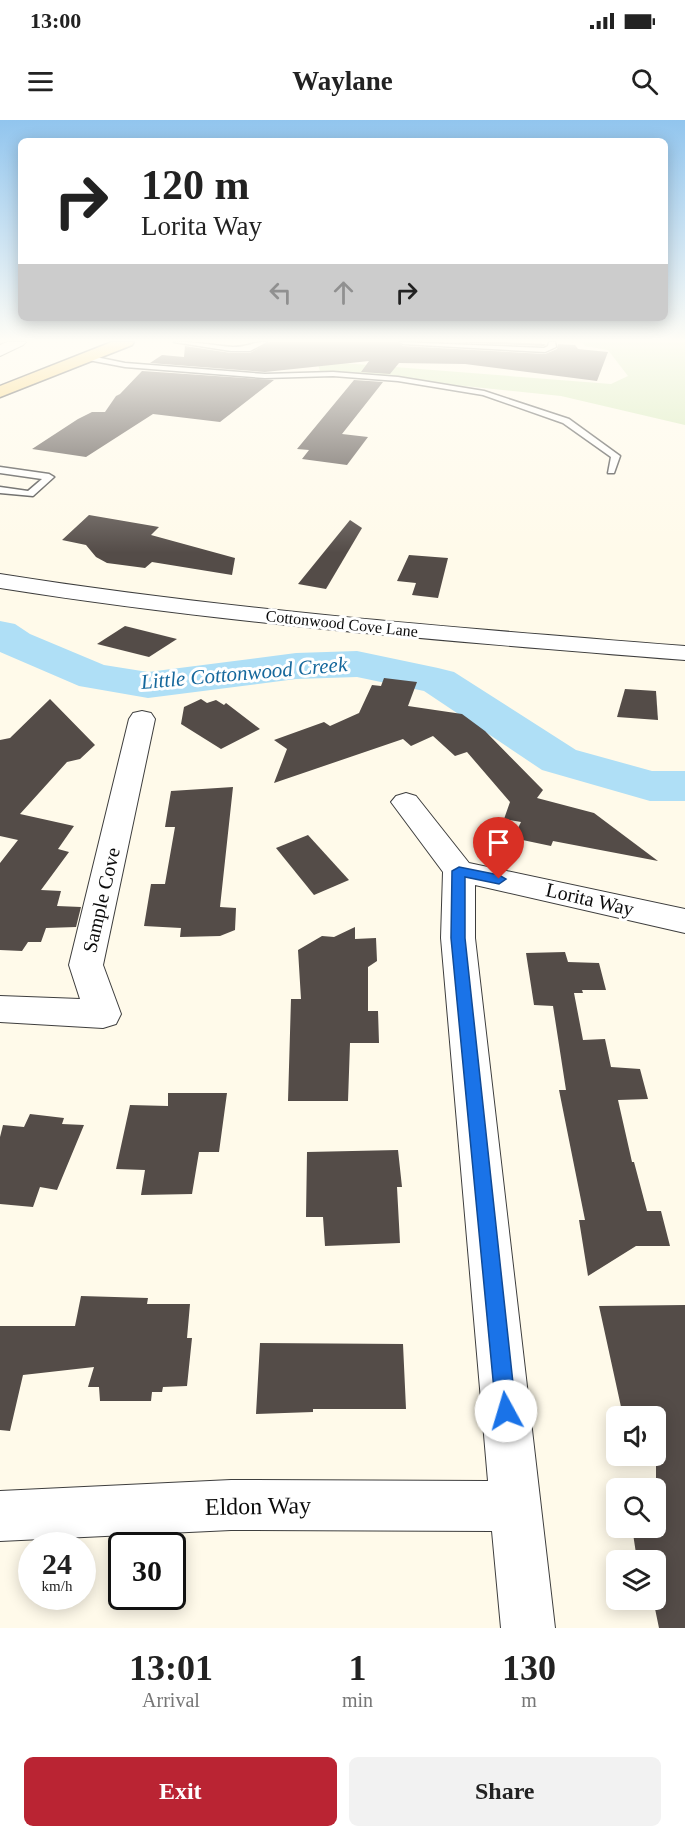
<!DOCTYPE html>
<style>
body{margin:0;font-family:Georgia,serif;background:#f2f2f2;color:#222;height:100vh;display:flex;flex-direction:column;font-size:22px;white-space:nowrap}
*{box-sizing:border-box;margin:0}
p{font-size:20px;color:#767676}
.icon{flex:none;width:33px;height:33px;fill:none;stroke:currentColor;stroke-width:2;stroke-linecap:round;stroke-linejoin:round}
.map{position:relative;height:1508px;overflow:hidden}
.drawer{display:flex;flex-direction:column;background:#fff;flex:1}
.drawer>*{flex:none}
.top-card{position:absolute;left:18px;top:18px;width:650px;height:183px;border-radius:9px;box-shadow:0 3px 15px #0003;background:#fff;color:#222;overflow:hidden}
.buttons{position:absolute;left:606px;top:1286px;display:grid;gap:12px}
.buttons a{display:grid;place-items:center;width:60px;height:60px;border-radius:9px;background:#fff;box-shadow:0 3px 15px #0003;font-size:30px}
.speed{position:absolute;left:18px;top:1412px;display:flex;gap:12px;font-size:30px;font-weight:700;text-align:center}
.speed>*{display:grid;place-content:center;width:78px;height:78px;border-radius:50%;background:#fff;box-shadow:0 3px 15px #0003;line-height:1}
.speed small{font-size:15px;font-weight:400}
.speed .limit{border:3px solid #111;border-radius:9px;background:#fff;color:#111}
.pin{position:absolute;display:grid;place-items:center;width:51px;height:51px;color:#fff;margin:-62px -26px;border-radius:50% 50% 50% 0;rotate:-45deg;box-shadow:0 0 6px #0007}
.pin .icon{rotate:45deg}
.me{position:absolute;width:66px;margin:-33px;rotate:354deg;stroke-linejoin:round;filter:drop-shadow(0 0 4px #0008)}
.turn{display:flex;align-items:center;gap:21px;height:126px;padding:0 24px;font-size:27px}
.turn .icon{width:78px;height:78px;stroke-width:2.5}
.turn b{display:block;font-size:42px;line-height:51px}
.lanes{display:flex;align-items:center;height:57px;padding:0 24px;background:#0003;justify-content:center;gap:30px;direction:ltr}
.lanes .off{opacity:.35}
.eta{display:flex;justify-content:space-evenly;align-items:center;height:102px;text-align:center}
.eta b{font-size:36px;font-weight:600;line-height:42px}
.button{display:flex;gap:12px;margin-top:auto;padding:12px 24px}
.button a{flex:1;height:69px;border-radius:9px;background:#ba2433;color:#fff;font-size:24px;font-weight:600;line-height:69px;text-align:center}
.button a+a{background:#f2f2f2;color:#222}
.status{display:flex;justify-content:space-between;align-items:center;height:42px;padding:0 30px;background:#fff;direction:ltr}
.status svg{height:16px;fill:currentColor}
header{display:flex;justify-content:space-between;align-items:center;height:78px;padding:0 24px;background:#fff;font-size:27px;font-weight:600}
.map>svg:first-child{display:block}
.green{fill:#d2e8b4}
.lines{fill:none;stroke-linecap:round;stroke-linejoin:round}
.river{fill:#afdff6;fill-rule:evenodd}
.building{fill:#544c48}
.lane-casing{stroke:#3e3e3e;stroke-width:3}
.street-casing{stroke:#3e3e3e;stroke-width:2}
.primary-casing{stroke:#1c1c1c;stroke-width:3}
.lane{fill:#fff;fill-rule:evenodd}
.street{fill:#fff;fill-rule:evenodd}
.primary{fill:#f8cc60;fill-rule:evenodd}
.route{fill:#1a73e8;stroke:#114b97;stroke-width:1.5}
.labels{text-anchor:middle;stroke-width:6;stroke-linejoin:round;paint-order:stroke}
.far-street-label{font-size:16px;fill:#0b0b0b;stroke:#fff}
.street-label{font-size:20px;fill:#0b0b0b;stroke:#fff}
.water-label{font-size:21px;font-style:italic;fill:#16689c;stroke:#fff}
.near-street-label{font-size:24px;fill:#0b0b0b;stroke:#fff}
</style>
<div class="status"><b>13:00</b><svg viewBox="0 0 49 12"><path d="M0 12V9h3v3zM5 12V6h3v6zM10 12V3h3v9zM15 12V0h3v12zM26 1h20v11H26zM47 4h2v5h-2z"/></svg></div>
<header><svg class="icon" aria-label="menu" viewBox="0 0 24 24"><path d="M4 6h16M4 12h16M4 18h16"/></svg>Waylane<svg class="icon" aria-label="search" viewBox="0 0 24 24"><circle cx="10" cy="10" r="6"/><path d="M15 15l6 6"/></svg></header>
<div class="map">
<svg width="685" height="1508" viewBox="0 0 685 1508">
<rect width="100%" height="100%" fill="#fffaea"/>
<path class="green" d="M582 222H685V305L561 276 320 251 317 241 611 264 628 256 608 230 585 226Z"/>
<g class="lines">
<path class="river" d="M0 501 15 504 30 514 104 545 148 552 296 533 357 531 438 548 454 552 576 630 652 651H685V681H650L542 650 424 571 357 557 296 559 148 578 79 566 0 532Z"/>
</g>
<g class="building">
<path d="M269 222H397L403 226 545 234 557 229 558 224 575 225 578 229 608 232 597 261 465 244 399 243 390 254 361 252 369 241 265 252 150 243 162 235 184 237 185 226 231 233H250Z"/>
<path d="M446 222H505L546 224 544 226Z"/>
<path d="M142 251 274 260 220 302 153 294 86 337 32 329 78 299 92 292H105L116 276 120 274Z"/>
<path d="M354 260 383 262 342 314 368 317 347 345 302 339 309 330 297 329Z"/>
<path d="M89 395 159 407 151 415 235 438 232 455 152 442 145 448 107 443 96 437 86 425 62 420Z"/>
<path d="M350 400 362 408 326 469 298 464Z"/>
<path d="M409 435 448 438 438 478 412 475 416 463 397 461Z"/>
<path d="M125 506 177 519 149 537 97 524Z"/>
<path d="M384 558 417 562 408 586 462 594 485 611 543 670 537 678 594 693 658 741 553 721 551 726 513 718 521 702 504 699 510 682 467 632 455 636 433 616 411 626 403 619 274 663 287 629 274 620 324 602 330 606 359 593 372 565 381 566Z"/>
<path d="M625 569 656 571 658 600 617 597Z"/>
<path d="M50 579 95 625 80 639 67 642 20 694 74 706 58 729 69 732 41 770 61 771 57 786 81 787 76 807 46 808 41 822H28L22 831 0 830V743L18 720 0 716V620L10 618Z"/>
<path d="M201 579 207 583 216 580 224 585 226 583 260 609 221 629 181 604 184 587Z"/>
<path d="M233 667 220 787 236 788 235 810 220 816 180 817 181 808 144 806 151 764H165L175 707H165L171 671Z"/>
<path d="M308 715 349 760 314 775 276 728Z"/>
<path d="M355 807V819L376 818 377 841 368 847V891H378L379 923H350L348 981H288L291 879H301L298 830 322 816 334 817Z"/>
<path d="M565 832 568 842 599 843 606 870H582L583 873H574L583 920 605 919 611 947 640 949 648 979 618 980 632 1042H634L647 1091H661L670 1126H636L588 1156 579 1100H585L559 970H566L553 886 534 885 526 833Z"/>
<path d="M168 973H227L219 1032H199L192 1074 141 1075 145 1050 116 1049 130 985 168 986Z"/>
<path d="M30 994 64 998 62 1004 84 1005 57 1070 40 1067 33 1087 0 1084V1017L3 1005 24 1007Z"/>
<path d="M398 1030 402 1067H397L400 1123 325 1126 323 1097H306L307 1032Z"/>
<path d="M81 1176 148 1178 147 1184H190L187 1218H192L187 1266 163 1267 162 1272H152L151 1281H100L99 1267H88L94 1247 23 1255 10 1311 0 1310V1206H75Z"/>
<path d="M685 1185V1508H659L653 1479H656V1440H637L632 1407H656V1340H633L632 1335H656V1296H623L599 1186Z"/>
<path d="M260 1223 403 1224 406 1289H313V1292L256 1294Z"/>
</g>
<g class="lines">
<g class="lane-casing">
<g id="lane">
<path d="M174 222C194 221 214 226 233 227 248 227 255 221 267 222L250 231H231Z"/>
<path d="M399 222 544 228 548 226 549 222H555L556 227 545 232 403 224Z"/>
<path d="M86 235 125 243 265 254 333 252 398 257 484 271 569 299 620 336 614 353H608L611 337 563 303 483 275 398 261 333 256 265 258 125 247 83 239 82 237Z"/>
<path d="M0 347 49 354 54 357 33 376 0 373V367L28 371 42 359 0 353Z"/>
</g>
</g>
<g class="street-casing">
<g id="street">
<path d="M7 222H26L23 225 0 236V225Z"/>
<path d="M0 454C227 490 456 508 685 526V540C456 522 227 504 0 468Z"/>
<path d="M142 591 151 593 155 599 103 845 121 894 116 904 103 908 0 902V876L80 879 69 845 129 599 133 593Z"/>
<path d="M406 673 416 676 469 743 685 789V813L475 765V818L555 1508H501L492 1411 231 1410 0 1421V1371L231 1360 488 1361 441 818 443 752 391 682 396 676Z"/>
</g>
</g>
<g class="primary-casing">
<path id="primary" d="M112 222H134L132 225 0 277V266Z"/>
</g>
<use href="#lane" class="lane"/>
<use href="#street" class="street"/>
<use href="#primary" class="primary"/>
</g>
<linearGradient id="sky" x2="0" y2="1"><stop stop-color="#91c5ee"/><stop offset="0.51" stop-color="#fffdf6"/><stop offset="1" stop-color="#fffdf6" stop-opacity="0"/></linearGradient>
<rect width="685" height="433" fill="url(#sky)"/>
<path class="route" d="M459 747 499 755 506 759 499 764 465 757V818L516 1291 513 1299 506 1302 499 1299 496 1291 451 818 452 751Z"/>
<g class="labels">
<g class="far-street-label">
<text transform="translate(342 503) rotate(6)" y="6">Cottonwood Cove Lane</text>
</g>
<g class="street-label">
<text transform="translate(590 779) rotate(13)" y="7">Lorita Way</text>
<text transform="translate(101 780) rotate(-77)" y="7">Sample Cove</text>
</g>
<g class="water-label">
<text transform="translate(244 553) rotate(-5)" y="7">Little Cottonwood Creek</text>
</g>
<g class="near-street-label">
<text transform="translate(258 1386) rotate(-1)" y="8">Eldon Way</text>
</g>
</g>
</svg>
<div class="buttons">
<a><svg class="icon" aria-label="sound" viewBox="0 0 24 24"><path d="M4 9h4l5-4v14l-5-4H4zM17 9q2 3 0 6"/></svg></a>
<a><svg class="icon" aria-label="search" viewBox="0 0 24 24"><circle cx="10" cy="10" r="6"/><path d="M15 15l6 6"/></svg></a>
<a><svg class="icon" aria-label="layers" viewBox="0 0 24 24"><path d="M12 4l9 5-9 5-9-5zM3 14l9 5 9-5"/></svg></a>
</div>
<div class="speed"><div>24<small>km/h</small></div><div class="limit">30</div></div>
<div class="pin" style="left:499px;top:759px;background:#d93025"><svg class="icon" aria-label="arrive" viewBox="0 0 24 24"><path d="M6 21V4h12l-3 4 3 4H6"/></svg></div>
<svg class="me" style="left:506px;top:1291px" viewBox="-20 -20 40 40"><circle r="19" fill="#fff"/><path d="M0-13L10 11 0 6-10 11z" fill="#1a73e8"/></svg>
<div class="top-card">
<div class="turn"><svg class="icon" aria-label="right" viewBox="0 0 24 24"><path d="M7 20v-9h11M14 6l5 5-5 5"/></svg><div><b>120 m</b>Lorita Way</div></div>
<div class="lanes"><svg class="icon off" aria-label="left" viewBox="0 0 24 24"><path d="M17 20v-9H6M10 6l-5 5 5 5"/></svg><svg class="icon off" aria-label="ahead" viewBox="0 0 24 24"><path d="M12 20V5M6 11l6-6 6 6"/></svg><svg class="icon" aria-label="right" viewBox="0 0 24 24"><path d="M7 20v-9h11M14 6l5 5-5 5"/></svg></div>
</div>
</div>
<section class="drawer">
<div class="eta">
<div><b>13:01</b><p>Arrival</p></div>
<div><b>1</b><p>min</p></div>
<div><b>130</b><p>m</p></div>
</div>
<div class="button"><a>Exit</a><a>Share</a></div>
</section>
